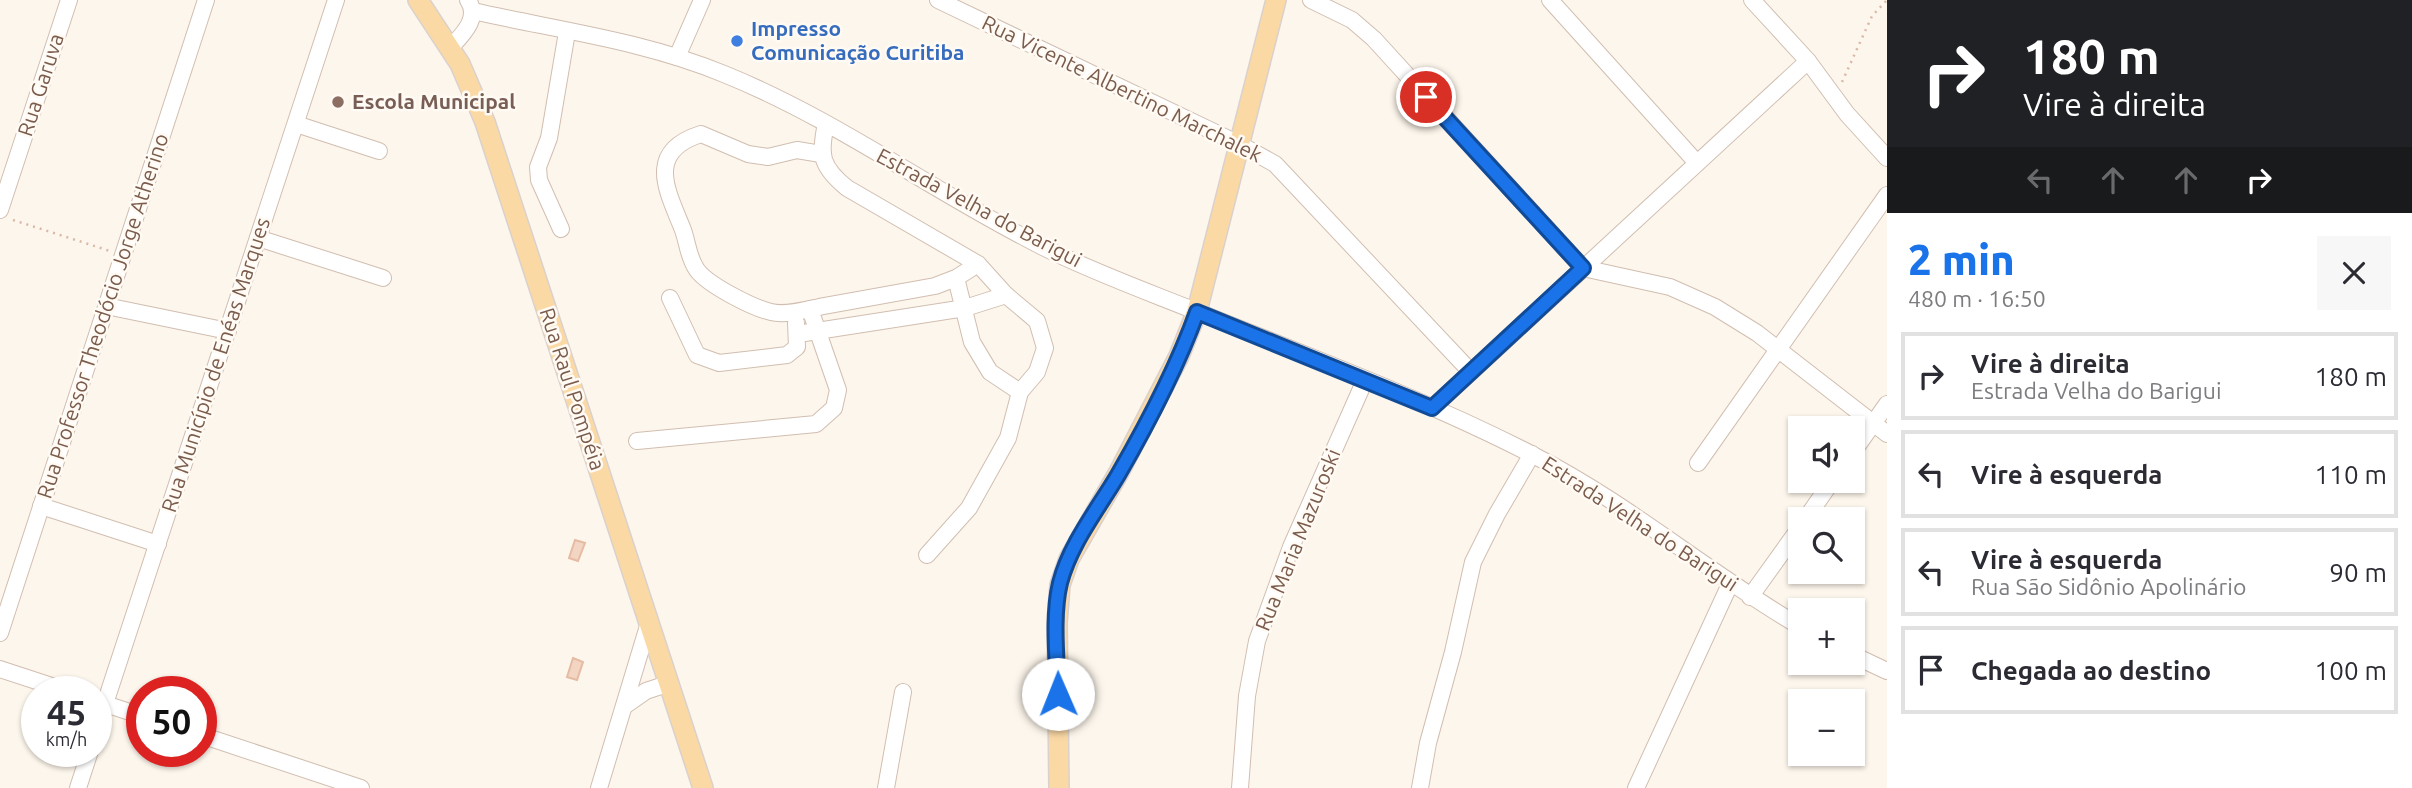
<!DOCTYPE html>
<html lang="pt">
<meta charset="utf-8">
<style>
body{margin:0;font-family:Ubuntu,sans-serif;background:#f7f7f7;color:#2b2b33;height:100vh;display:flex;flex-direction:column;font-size:26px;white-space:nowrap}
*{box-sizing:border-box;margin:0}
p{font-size:23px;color:#7c7c81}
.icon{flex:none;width:38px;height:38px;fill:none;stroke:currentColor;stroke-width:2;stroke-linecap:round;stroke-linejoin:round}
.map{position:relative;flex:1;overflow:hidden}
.details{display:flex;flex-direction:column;background:#fff;width:525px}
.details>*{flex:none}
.top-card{background:#202124;color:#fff;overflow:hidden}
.controls{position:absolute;left:1788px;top:416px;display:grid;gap:14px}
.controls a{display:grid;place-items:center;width:77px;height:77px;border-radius:0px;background:#fff;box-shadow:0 2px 5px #0004;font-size:35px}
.speed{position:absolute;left:21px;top:676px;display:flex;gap:14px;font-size:35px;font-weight:700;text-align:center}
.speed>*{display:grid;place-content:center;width:91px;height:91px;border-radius:50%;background:#fff;box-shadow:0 2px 5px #0004;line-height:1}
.speed small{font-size:18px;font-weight:400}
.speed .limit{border:10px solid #d22;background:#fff;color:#111}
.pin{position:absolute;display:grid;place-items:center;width:60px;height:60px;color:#fff;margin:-30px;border:4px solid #fff;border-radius:50%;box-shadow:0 2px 7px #0007}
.me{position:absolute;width:77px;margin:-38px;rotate:359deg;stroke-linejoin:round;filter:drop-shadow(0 0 5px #0008)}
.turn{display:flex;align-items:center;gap:24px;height:147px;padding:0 21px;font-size:32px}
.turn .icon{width:91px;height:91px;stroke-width:2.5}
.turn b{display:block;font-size:49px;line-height:60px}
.lanes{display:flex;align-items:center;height:66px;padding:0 21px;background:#0003;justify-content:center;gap:35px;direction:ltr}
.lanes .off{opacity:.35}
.round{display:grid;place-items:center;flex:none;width:74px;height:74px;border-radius:0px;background:#f7f7f7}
.head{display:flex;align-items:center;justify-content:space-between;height:119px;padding:0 21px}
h1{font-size:42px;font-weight:800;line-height:52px;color:#1a73e8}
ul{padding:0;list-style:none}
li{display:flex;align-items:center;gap:21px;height:88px;margin:0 14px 10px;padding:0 7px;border:4px solid #e1e1e2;border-radius:0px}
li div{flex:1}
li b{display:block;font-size:26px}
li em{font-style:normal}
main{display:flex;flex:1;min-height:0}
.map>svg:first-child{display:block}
.building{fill:#f3d5c3;stroke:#e6bba3;stroke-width:2}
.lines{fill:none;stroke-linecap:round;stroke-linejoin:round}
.minor-casing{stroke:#d1beb0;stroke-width:18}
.major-casing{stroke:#dad1cd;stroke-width:22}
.path{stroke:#d9b8a5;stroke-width:2.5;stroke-dasharray:2 5;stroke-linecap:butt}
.minor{stroke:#fff;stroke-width:16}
.major{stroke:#fbd9a5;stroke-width:19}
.route-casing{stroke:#114b97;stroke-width:18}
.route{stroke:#1a73e8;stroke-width:12}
.shop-dot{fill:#3f7fe0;stroke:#fffaf3;stroke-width:2.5}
.education-dot{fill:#8d6e63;stroke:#fffaf3;stroke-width:2.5}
.labels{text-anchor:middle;stroke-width:5;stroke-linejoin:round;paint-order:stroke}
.shop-label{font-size:21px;font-weight:bold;fill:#366cbe;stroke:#fffaf3;text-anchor:start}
.street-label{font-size:21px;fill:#7a5c4d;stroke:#fffaf3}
.education-label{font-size:21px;font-weight:bold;fill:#785e54;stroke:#fffaf3;text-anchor:start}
</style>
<main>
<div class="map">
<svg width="1887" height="788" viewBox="0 0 1887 788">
<rect width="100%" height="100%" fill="#fdf6ec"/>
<g class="building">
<path d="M575 540 585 543 578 561 569 558Z"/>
<path d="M573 658 583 662 577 680 567 677Z"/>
</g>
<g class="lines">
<g class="minor-casing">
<g id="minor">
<path d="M938 0 1239 144 1275 164 1471 372"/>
<path d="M1311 0 1352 20 1374 39 1583 268 1670 287 1715 307 1757 333 1887 434"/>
<path d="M1550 0 1697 163"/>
<path d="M1752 0 1808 61 1847 114 1887 158"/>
<path d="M473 11C557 30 645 41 724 74 836 119 935 193 1043 247 1091 271 1143 290 1193 310 1307 356 1424 399 1533 455 1628 503 1709 574 1801 627"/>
<path d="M451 47C463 34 480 18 468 0"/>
<path d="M677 57 702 0"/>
<path d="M296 124 379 151"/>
<path d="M826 124C819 155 821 167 847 188L978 264 1006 295 1037 321 1045 348 1037 372 1020 392 1008 438 969 508 927 555"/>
<path d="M821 154 797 150 768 157 748 154 701 134C644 152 668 192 683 230 688 244 688 257 697 270 708 285 753 308 771 312 786 316 809 309 824 306 861 299 898 293 935 286L956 278 978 264"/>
<path d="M0 210 69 0"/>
<path d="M561 229 539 180 538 167 549 138 567 32"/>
<path d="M258 238 383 278"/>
<path d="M956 278 972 342 990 372 1020 392"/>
<path d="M670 298 697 355 719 363 787 355 797 347 796 323"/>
<path d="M106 306 228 331"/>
<path d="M798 334 965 308 1006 295"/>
<path d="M1432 408 1808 61"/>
<path d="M637 441 816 424 834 408 838 390 810 309"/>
<path d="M1853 452 1887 404"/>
<path d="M1698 463 1887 195"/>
<path d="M41 506 158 544"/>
<path d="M1805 520 1832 481"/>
<path d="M1750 597 1801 526"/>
<path d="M0 633 206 0"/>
<path d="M1853 655 1887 671"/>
<path d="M0 669 67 691"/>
<path d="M96 701 142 716"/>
<path d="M626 705 646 691 667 684"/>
<path d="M96 731 336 0"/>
<path d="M201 735 361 788"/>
<path d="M78 788 90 751"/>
<path d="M599 788 648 626"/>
<path d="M886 788 903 692"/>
<path d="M1240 788 1247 696 1257 641 1291 547 1365 380"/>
<path d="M1420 788 1428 743 1453 652 1473 562 1497 514 1532 454"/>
<path d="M1636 788 1730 584"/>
</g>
</g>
<g class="major-casing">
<g id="major">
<path d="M418 0 460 64 485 122 703 788"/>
<path d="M1059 788 1057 623 1060 585 1069 559 1119 472 1179 356 1197 311 1276 0"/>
</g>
</g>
<g class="path">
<path d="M1842 82 1872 16 1887 0"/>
<path d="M13 220 110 251"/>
</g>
<use href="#minor" class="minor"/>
<use href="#major" class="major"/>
</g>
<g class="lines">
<g class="route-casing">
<path id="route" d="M1058 694C1057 660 1052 616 1060 583 1070 544 1098 509 1118 475 1148 423 1177 368 1197 312L1432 408 1583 268 1426 97"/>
</g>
<use href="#route" class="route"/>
</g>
<circle class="shop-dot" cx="737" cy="41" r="7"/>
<circle class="education-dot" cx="338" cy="102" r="7"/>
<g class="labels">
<g class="shop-label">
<text x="751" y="36">Impresso<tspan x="751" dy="24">Comunicação Curitiba</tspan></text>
</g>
<g class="street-label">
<text transform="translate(41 85) rotate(-72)" y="7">Rua Garuva</text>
<text transform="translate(1122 89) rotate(26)" y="7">Rua Vicente Albertino Marchalek</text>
<text transform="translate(979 208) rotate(28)" y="7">Estrada Velha do Barigui</text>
<text transform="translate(103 316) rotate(-72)" y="7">Rua Professor Theodócio Jorge Atherino</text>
<text transform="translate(216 365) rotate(-72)" y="7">Rua Município de Enéas Marques</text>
<text transform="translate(572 389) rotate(72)" y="7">Rua Raul Pompéia</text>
<text transform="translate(1640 524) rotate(33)" y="7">Estrada Velha do Barigui</text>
<text transform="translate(1298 540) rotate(-68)" y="7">Rua Maria Mazuroski</text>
</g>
<g class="education-label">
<text x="352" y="109">Escola Municipal</text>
</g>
</g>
</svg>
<div class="controls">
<a><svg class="icon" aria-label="sound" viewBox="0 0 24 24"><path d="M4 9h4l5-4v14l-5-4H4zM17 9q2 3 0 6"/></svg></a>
<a><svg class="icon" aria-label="search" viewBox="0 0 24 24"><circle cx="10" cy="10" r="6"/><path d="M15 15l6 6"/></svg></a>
<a>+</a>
<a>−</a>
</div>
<div class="speed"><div>45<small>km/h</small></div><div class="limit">50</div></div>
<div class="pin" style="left:1426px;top:97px;background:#d93025"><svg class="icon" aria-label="arrive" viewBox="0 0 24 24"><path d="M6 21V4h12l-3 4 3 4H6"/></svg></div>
<svg class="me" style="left:1058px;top:694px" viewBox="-20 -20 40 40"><circle r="19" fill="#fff"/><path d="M0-13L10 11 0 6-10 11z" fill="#1a73e8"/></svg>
</div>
<section class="details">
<div class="top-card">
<div class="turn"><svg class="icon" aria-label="right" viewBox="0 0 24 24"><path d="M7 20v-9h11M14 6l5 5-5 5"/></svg><div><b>180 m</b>Vire à direita</div></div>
<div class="lanes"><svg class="icon off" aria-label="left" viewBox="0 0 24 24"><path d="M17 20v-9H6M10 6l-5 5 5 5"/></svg><svg class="icon off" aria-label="ahead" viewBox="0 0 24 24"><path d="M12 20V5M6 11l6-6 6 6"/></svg><svg class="icon off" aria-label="ahead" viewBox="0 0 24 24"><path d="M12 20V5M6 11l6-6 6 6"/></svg><svg class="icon" aria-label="right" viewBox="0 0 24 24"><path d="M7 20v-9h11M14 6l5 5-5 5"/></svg></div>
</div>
<div class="head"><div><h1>2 min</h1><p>480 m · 16:50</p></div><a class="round"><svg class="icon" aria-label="close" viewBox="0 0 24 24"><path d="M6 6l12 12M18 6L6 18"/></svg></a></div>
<ul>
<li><svg class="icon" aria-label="right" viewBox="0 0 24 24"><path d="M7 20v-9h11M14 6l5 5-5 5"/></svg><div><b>Vire à direita</b><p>Estrada Velha do Barigui</p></div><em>180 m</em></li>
<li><svg class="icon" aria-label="left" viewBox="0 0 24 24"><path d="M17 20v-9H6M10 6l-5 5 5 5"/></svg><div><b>Vire à esquerda</b></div><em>110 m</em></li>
<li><svg class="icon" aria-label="left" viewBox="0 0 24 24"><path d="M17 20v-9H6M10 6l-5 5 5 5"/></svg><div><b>Vire à esquerda</b><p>Rua São Sidônio Apolinário</p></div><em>90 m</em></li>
<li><svg class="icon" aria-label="arrive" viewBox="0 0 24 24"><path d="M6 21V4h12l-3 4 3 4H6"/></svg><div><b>Chegada ao destino</b></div><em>100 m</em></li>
</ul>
</section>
</main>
